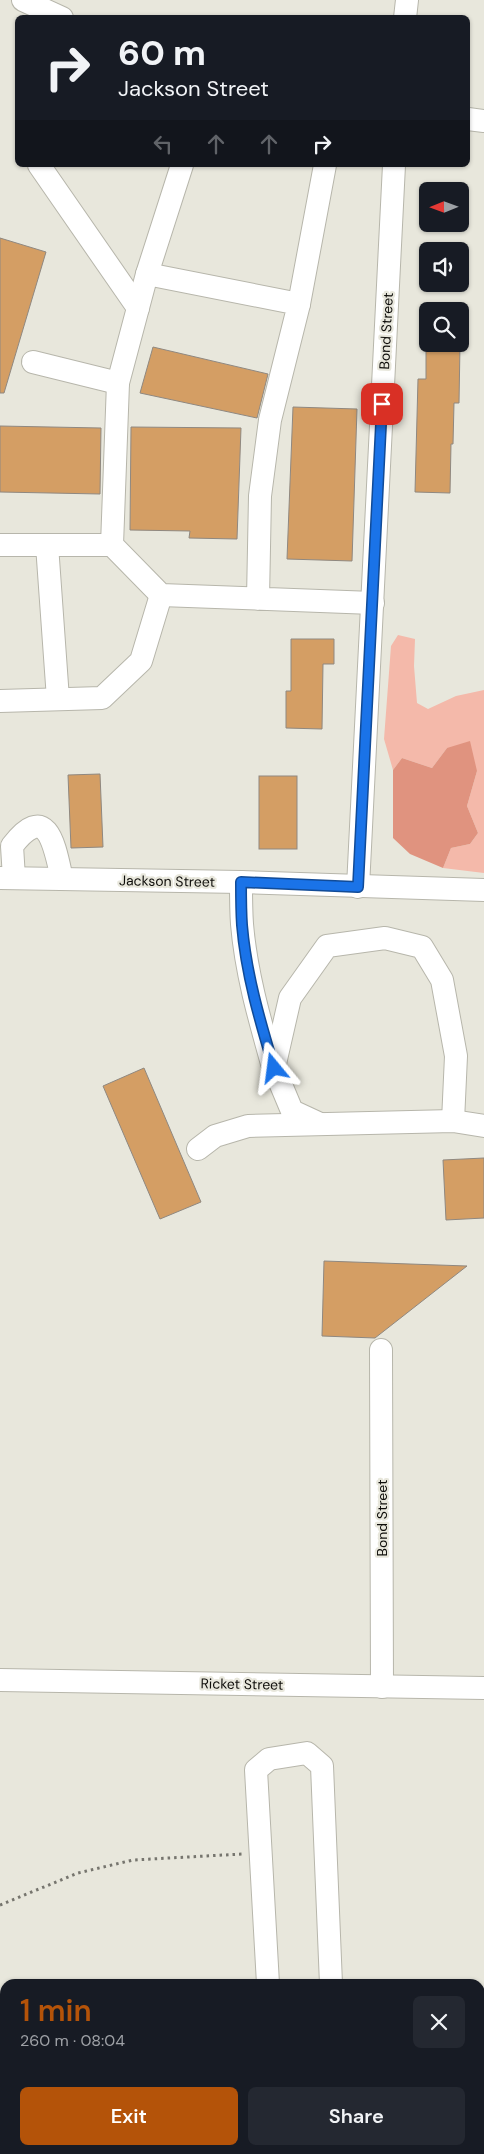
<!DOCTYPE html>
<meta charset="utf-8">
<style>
body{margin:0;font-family:"DM Sans",sans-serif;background:#242831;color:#f1f3f6;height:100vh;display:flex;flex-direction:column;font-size:19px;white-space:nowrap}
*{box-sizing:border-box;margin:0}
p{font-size:16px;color:#9ea1a6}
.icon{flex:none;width:28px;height:28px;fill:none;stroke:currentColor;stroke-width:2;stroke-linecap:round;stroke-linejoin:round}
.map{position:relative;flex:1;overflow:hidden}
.panel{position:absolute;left:0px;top:1979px;width:485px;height:176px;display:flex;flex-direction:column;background:#171b24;border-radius:15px 15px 0 0;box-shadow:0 1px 4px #0004}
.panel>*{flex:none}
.top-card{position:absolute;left:15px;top:15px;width:455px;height:152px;border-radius:8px;box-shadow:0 1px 4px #0004;background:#171b24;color:#f1f3f6;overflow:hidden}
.needle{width:32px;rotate:269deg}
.tools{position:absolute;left:419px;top:182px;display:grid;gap:10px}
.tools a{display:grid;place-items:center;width:50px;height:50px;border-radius:8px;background:#171b24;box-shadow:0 1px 4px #0004;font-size:25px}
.pin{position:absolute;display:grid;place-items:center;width:42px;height:42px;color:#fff;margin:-21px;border-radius:10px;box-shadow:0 2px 8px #0006}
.me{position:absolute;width:55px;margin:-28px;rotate:344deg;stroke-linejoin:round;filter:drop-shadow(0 0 4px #0008)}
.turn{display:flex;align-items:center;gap:18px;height:105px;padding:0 20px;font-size:22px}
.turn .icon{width:65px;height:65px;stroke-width:2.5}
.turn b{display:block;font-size:35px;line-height:42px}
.lanes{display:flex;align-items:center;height:48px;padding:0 20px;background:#0003;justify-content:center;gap:25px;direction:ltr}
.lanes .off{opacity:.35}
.round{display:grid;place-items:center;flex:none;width:52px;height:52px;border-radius:8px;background:#242831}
.summary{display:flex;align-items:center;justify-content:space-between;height:85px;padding:0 20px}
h1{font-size:30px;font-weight:600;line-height:38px;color:#b45309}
.button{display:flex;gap:10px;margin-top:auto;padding:10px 20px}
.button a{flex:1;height:58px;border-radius:8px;background:#b45309;color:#fff;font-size:20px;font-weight:600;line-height:58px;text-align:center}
.button a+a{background:#242831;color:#f1f3f6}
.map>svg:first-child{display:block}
.green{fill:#f4b9aa}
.forest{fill:#e0937f}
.building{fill:#d49e64;stroke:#8f8880}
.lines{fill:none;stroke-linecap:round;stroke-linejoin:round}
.minor-casing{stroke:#b7b6ab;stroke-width:24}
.path{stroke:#76756e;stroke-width:3;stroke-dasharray:2.5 4;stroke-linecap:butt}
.minor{stroke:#fff;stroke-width:22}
.route-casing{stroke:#114b97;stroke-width:12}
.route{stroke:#1a73e8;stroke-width:9}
.labels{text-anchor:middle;stroke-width:4.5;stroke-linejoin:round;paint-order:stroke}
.street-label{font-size:14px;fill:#0e0d0a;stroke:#e8e7dc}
</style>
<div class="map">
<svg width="484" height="2154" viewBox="0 0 484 2154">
<rect width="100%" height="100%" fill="#e8e7dc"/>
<path class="green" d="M398 635 415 639 414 666 417 703 428 709 456 696 484 690V873L443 868 451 848 470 844 478 833 467 806 477 771 447 748 432 768 402 758 393 770 384 739 391 646Z"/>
<path class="forest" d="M470 741 477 771 467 806 478 833 470 844 451 848 443 868 410 854 393 838V770L402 758 432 768 447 748Z"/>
<g class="building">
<path d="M0 238 46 252 4 393H0Z"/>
<path d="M426 344H460L459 403H454L453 444H451L450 493 415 492 418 379H426Z"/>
<path d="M153 347 268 374 257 418 140 393Z"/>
<path d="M293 407 357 409 352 561 287 559Z"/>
<path d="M0 426 101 428 100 494 0 492Z"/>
<path d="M131 427 241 428 237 539 189 538 190 531 130 530Z"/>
<path d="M291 639H334V664H323L322 729 286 728V691H291Z"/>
<path d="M100 774 103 847 71 848 68 775Z"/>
<rect x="259" y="776" width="38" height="73"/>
<path d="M144 1068 201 1202 160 1219 103 1086Z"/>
<path d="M484 1158V1218L446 1220 443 1160Z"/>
<path d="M324 1261 467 1266 375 1338 322 1336Z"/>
</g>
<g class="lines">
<g class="minor-casing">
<g id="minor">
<path d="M23 0 62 18"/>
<path d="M405 18 407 0"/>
<path d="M468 119 484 121"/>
<path d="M39 165 138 308"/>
<path d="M147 274 182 165"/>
<path d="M299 304 325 165"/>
<path d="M33 362 118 383"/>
<path d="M0 545H112"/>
<path d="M47 545 58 699"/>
<path d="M258 599 260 496 270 420 299 304 147 274 118 383 112 545 161 595 373 603"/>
<path d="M0 701 102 698 141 661 161 595"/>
<path d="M0 878 241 882 484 890"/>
<path d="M14 878 12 846C48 799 55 848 62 879"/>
<path d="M241 882C241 896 241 910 242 924 246 973 260 1021 273 1067"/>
<path d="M358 887 394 165"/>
<path d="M320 1124 292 1111 274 1068 290 998 327 946 385 938 422 947 442 980 456 1056 453 1121"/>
<path d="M198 1149 215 1136 248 1126 453 1121 484 1126"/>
<path d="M381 1350 382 1687"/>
<path d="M0 1680 484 1688"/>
<path d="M268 1984 256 1770 269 1759 307 1753 322 1766 331 1984"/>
<path d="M308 2150V2154"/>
</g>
</g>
<path class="path" d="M0 1905 78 1873 133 1860 242 1854"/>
<use href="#minor" class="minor"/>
</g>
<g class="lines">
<g class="route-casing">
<path id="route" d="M274 1068C260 1021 246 974 242 925 241 911 241 896 241 882L358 887 382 404"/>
</g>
<use href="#route" class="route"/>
</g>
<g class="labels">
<g class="street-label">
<text transform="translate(386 331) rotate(-87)" y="5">Bond Street</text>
<text transform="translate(167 881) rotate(1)" y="5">Jackson Street</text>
<text transform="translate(382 1518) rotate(-90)" y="5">Bond Street</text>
<text transform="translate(242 1684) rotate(1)" y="5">Ricket Street</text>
</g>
</g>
</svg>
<div class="tools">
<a><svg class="needle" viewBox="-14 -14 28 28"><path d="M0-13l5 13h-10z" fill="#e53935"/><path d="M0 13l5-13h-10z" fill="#9ea1a6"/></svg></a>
<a><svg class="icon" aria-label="sound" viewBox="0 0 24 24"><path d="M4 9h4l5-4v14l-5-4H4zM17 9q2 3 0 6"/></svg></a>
<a><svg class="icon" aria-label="search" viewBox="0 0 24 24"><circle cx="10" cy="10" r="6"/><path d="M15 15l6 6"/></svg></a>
</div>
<div class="pin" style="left:382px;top:404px;background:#d93025"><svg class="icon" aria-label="arrive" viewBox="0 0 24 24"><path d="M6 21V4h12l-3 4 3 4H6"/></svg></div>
<svg class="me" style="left:274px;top:1068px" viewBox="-20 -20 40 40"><path d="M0-17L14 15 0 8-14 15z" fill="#1a73e8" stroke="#fff" stroke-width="4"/></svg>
<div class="top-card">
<div class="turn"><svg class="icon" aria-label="right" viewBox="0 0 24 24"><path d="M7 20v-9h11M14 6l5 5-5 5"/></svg><div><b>60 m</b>Jackson Street</div></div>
<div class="lanes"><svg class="icon off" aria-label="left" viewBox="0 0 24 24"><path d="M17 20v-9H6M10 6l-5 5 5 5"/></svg><svg class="icon off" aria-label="ahead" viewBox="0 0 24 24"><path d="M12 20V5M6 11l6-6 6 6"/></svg><svg class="icon off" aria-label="ahead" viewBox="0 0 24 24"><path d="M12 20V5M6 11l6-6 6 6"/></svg><svg class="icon" aria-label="right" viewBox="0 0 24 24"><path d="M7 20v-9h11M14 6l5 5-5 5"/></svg></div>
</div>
<section class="panel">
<div class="summary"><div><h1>1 min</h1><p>260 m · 08:04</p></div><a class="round"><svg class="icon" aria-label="close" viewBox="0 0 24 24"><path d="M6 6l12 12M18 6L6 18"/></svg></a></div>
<div class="button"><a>Exit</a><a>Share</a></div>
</section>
</div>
